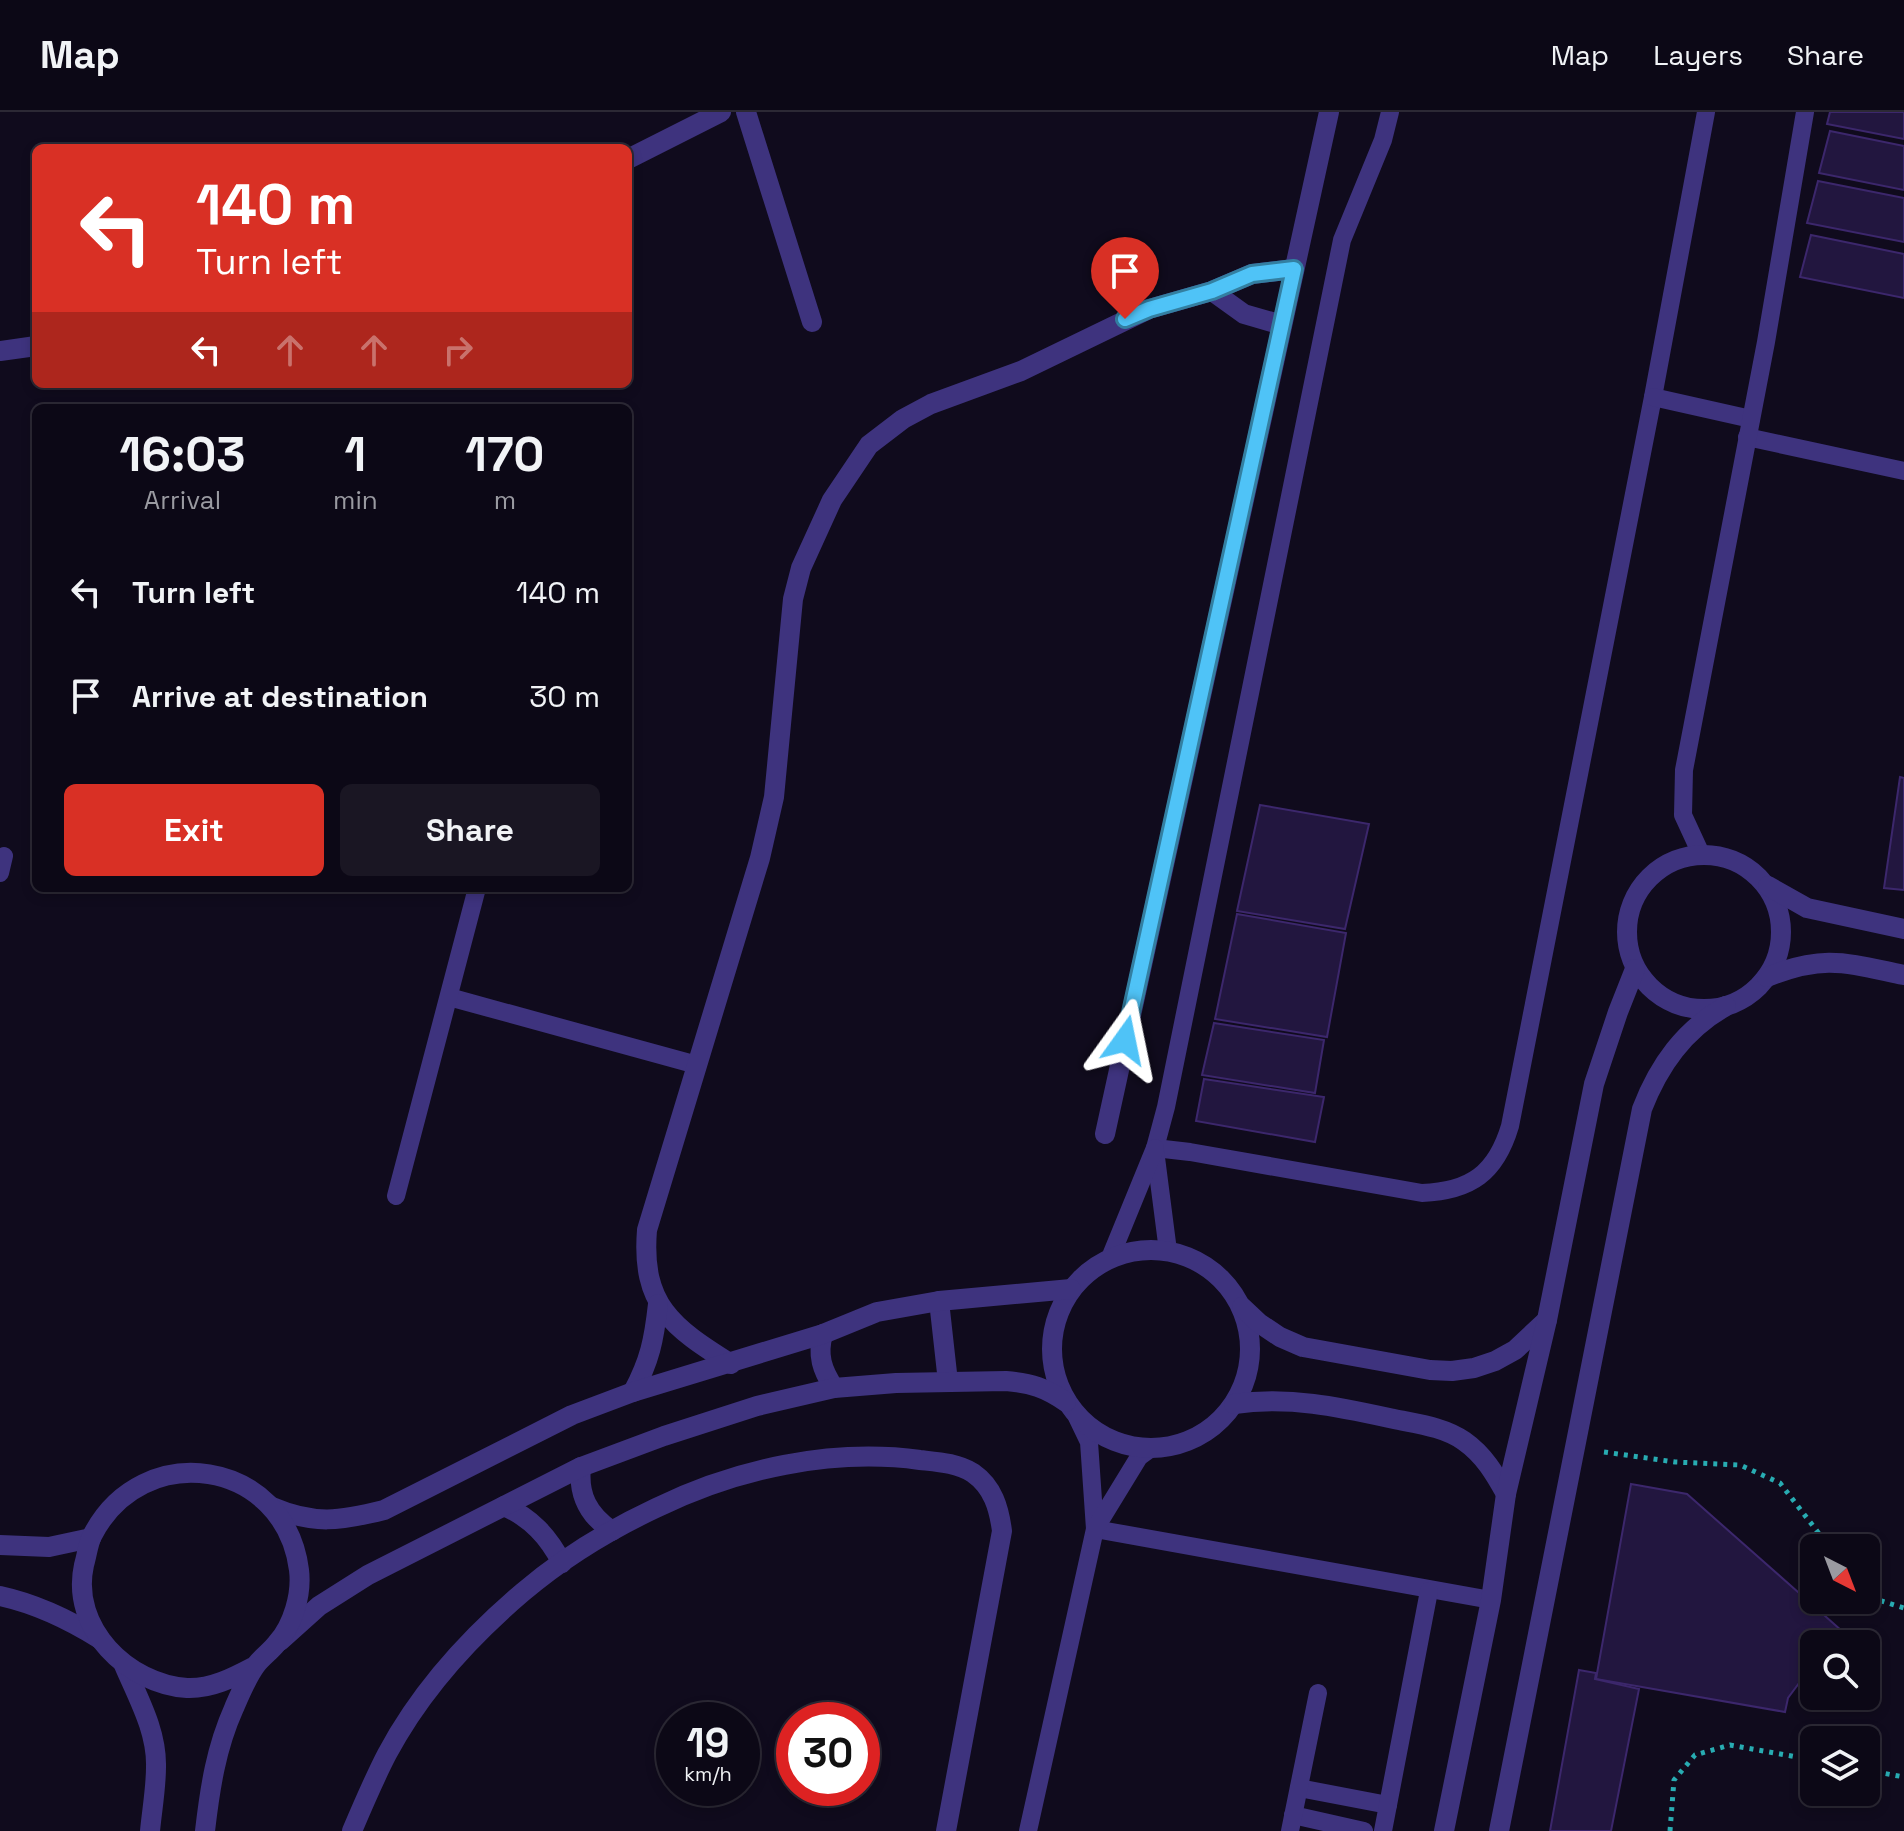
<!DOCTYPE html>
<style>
body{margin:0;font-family:"Space Grotesk",sans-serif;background:#1a1623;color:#f1f3f6;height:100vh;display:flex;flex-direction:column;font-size:30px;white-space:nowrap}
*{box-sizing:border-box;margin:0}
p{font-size:26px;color:#9a9aa1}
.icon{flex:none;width:44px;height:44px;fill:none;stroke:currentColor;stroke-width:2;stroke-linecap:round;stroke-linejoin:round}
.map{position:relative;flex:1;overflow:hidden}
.details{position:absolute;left:32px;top:292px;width:600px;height:488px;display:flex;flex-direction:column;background:#0c0816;border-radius:12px;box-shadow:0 4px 12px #0003,0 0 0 2px #2c2935}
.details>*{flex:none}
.banner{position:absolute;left:32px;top:32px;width:600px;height:244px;border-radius:12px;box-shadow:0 4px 12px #0003,0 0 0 2px #2c2935;background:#d93025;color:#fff;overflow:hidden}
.needle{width:52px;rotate:138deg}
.controls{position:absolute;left:1800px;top:1422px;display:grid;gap:16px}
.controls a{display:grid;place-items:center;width:80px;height:80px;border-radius:12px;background:#0c0816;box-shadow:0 4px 12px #0003,0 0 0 2px #2c2935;font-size:40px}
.speed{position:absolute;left:656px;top:1590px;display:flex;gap:16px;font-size:40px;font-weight:700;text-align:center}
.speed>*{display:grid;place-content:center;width:104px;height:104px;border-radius:50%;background:#0c0816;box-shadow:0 4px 12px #0003,0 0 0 2px #2c2935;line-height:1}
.speed small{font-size:20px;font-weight:400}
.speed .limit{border:12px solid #d22;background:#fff;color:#111}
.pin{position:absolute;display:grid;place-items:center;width:68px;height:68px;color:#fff;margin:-82px -34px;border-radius:50% 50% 50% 0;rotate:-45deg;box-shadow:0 0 8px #0007}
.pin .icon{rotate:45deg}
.me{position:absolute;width:88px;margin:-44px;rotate:12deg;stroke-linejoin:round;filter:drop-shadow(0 0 6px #0008)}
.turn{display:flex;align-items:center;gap:28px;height:168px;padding:0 32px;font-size:36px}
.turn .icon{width:104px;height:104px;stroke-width:2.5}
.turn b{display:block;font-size:56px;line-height:68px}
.lanes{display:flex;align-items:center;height:76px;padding:0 32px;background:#0003;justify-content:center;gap:40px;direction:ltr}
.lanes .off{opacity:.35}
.eta{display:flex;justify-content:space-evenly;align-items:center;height:136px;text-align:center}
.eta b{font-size:48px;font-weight:600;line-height:56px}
.button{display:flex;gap:16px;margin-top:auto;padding:16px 32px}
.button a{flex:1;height:92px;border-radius:12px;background:#d93025;color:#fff;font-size:32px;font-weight:600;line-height:92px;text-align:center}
.button a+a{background:#1a1623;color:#f1f3f6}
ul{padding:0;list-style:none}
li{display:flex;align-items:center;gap:24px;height:104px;padding:0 32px}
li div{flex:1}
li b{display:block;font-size:30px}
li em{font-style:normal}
header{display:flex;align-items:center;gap:48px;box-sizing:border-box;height:112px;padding:0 40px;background:#0c0816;border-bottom:2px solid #2c2935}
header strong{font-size:38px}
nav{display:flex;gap:44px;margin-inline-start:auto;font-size:28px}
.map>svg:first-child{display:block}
.building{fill:#22163f;stroke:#3c276c;stroke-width:2}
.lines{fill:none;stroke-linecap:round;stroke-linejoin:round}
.path{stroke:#28acb2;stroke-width:5;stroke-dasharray:4 6;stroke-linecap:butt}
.lane{stroke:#3e337e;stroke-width:18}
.street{stroke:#3e337e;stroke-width:20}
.route-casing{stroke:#337fa1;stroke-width:20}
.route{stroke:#4fc3f7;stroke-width:14}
</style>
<header>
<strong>Map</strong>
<nav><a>Map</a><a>Layers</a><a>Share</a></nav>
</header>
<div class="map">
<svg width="1904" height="1719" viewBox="0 0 1904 1719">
<rect width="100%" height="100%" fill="#100b1d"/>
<g class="building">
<path d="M1830 0H1904V27L1827 12Z"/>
<path d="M1830 19 1904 34V78L1819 61Z"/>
<path d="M1818 69 1904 86V130L1807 111Z"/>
<path d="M1811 123 1904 142V186L1800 165Z"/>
<path d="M1900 665 1904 666V778L1884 776Z"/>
<path d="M1260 693 1369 712 1345 817 1237 799Z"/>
<path d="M1237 802 1346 821 1327 925 1215 907Z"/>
<path d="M1214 911 1324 928 1315 981 1202 963Z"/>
<path d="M1204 967 1324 985 1315 1030 1196 1009Z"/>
<path d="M1631 1372 1687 1382 1842 1519 1836 1522 1828 1532H1814V1551L1788 1586 1785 1600 1596 1567Z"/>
<path d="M1579 1558 1596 1561 1595 1567 1639 1577 1611 1719H1550Z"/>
</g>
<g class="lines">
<g class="path">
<path d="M1604 1340 1675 1350 1740 1353 1780 1371 1830 1436"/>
<path d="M1866 1476 1875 1487 1904 1496"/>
<path d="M1866 1658 1904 1665"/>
<path d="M1670 1719 1674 1668 1695 1643 1730 1633 1814 1648"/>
</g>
<g class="lane">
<path d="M1390 0 1383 28 1342 128 1166 995 1155 1036 1190 1040 1422 1081C1471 1079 1496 1061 1510 1014L1653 285 1706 0"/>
<path d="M1653 285 1751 307"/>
<path d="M1747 325 1904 359"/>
<path d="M1701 742 1683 703 1684 658 1766 230 1805 0"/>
<path d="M0 761 4 744"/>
<path d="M449 885 697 953"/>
<path d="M1155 1038 1168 1139"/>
<path d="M396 1084 477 776"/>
<path d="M1110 1146 1155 1036"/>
<path d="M1077 1305 1089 1330 1095 1417"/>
<path d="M1095 1417 1491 1488"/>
<path d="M1299 1676 1388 1693"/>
<path d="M1293 1703 1364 1719"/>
<path d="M1028 1719 1095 1417 1139 1345 1150 1337"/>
<path d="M1290 1719 1318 1581"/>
<path d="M1383 1719 1429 1479"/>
</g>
<g class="street">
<path d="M746 0 812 210"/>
<path d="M628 47 721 0"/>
<path d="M1212 179 1244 202 1282 213"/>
<path d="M0 239 36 234"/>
<circle cx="1704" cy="820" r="77"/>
<path d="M1768 774 1807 796 1904 817"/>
<path d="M1767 865C1825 842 1846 851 1904 863"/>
<path d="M1105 1022 1329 0"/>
<circle cx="1151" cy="1237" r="99"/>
<path d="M939 1189 948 1270"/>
<path d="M1242 1195 1259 1211 1280 1225 1303 1235 1430 1258 1452 1259 1474 1256 1495 1249 1515 1238 1547 1208"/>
<path d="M823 1222C817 1243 822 1258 834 1276"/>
<path d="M731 1252C672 1215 641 1193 647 1118L760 746 774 685 793 487 801 456 832 388 869 333 903 307 931 292 1021 259 1149 197 1212 179 1252 162 1294 157"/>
<path d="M633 1280C650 1248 654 1228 658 1192"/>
<path d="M1234 1292C1290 1284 1339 1295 1394 1307 1418 1312 1444 1315 1464 1329 1484 1343 1495 1362 1506 1382"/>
<path d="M581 1355C578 1383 588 1403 612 1419"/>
<path d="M504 1394C531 1406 548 1424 562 1451"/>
<path d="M272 1395C314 1413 340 1409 384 1398L572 1303 633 1280 823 1222 877 1200 939 1189 1071 1177"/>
<path d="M0 1433 49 1435 91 1426"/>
<path d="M0 1484C37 1492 68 1507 100 1527"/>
<path d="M280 1529 319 1494 368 1463 581 1355 664 1324 757 1294 834 1276 896 1271 1006 1269C1031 1271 1046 1276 1066 1290"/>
<path d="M124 1553C138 1586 157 1619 156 1655 156 1676 152 1698 150 1719"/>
<path d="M205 1719C210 1676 216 1636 234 1596 240 1582 247 1565 256 1553 262 1545 271 1539 277 1531 293 1513 302 1482 299 1458 285 1347 142 1325 92 1424 88 1432 87 1443 84 1453 70 1516 128 1572 187 1576 212 1577 234 1565 255 1554"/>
<path d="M352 1719C363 1693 374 1667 387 1642 420 1580 470 1525 523 1480 562 1447 609 1418 656 1396 736 1357 831 1336 920 1348 938 1350 957 1351 973 1361 993 1375 999 1396 1002 1419L946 1719"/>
<path d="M1444 1719 1491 1488 1506 1382 1547 1208 1594 972 1618 900 1635 857"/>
<path d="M1499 1719 1642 997C1659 953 1684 918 1726 894"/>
</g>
</g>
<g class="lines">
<g class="route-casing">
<path id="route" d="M1125 207 1149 197 1212 179 1252 162 1294 157 1125 928"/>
</g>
<use href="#route" class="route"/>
</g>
</svg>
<div class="controls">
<a><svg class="needle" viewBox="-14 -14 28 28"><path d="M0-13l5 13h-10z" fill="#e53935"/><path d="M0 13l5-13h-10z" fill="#9a9aa1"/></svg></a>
<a><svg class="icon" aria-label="search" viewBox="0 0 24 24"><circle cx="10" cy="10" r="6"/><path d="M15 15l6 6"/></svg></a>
<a><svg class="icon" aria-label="layers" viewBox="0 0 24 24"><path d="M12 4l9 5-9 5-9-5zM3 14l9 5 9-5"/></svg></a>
</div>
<div class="speed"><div>19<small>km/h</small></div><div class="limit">30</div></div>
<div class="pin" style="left:1125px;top:207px;background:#d93025"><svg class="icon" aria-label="arrive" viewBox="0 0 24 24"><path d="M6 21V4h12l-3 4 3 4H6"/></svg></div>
<svg class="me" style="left:1125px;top:928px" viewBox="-20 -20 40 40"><path d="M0-17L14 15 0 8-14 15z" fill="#4fc3f7" stroke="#fff" stroke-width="4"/></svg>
<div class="banner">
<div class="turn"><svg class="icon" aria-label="left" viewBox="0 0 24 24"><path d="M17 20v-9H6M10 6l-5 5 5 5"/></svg><div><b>140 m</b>Turn left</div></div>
<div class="lanes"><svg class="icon" aria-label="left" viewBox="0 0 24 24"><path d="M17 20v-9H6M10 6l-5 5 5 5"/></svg><svg class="icon off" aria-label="ahead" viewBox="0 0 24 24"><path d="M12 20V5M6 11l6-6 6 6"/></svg><svg class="icon off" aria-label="ahead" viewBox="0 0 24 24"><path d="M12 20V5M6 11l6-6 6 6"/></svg><svg class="icon off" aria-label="right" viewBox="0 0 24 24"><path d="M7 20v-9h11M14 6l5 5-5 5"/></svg></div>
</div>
<section class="details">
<div class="eta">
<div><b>16:03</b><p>Arrival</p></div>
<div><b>1</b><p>min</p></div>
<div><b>170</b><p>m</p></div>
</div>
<ul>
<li><svg class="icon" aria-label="left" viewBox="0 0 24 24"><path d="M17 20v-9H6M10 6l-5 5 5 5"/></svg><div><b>Turn left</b></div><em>140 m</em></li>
<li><svg class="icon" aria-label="arrive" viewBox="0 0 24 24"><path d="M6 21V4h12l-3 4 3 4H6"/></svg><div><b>Arrive at destination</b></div><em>30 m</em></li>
</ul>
<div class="button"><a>Exit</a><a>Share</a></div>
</section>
</div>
